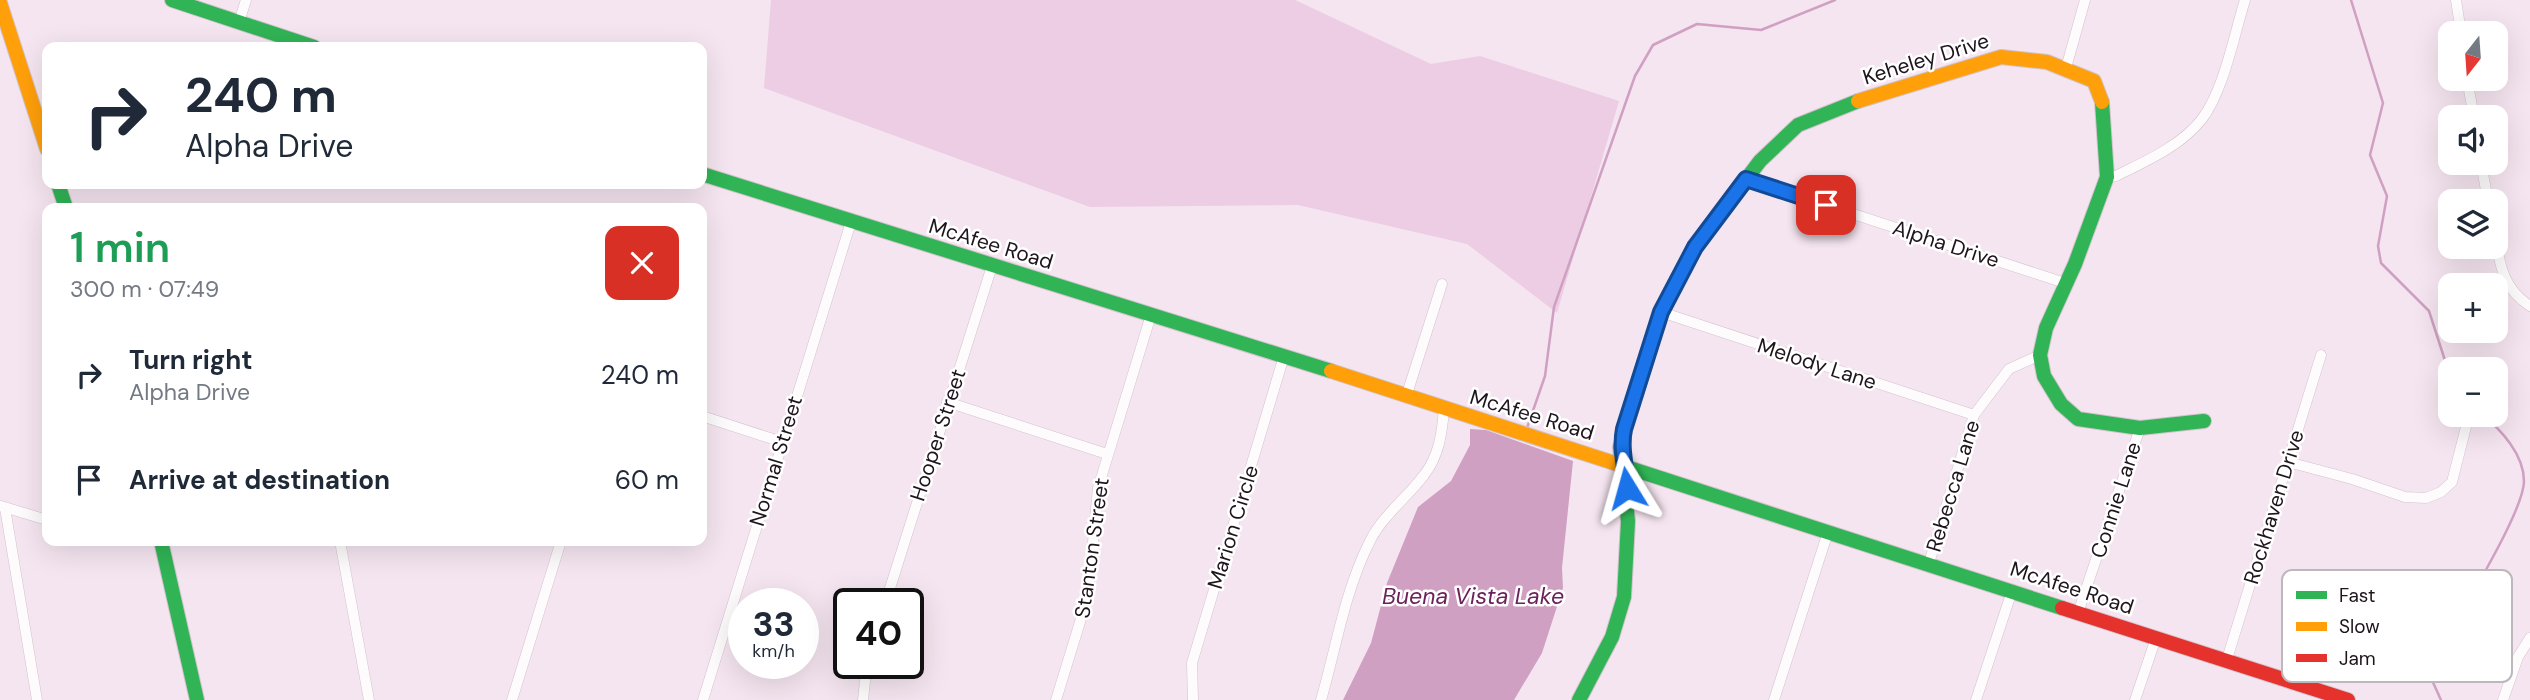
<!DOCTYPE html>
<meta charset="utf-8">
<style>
body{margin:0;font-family:"DM Sans",sans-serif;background:#f2f2f3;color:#1f2937;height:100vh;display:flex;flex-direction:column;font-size:26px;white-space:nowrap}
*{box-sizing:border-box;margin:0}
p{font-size:23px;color:#747a83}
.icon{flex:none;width:38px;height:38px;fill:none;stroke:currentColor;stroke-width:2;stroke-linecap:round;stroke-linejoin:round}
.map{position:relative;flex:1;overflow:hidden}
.panel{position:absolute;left:42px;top:203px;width:665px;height:343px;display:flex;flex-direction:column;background:#fff;border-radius:14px;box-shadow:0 7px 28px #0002}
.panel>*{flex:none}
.hud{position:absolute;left:42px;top:42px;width:665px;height:147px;border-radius:14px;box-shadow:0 7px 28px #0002;background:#fff;color:#1f2937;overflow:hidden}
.needle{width:46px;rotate:197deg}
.tools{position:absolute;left:2438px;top:21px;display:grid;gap:14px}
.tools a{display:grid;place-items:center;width:70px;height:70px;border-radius:14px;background:#fff;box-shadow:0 7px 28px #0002;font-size:35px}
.speed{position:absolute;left:728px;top:588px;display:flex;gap:14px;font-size:35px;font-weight:700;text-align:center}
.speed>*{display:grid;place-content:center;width:91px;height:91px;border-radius:50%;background:#fff;box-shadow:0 7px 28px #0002;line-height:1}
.speed small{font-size:18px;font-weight:400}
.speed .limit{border:4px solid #111;border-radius:10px;background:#fff;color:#111}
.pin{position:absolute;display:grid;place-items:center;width:60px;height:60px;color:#fff;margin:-30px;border-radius:14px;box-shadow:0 4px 10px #0006}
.me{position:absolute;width:77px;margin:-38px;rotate:352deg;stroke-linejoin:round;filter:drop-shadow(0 0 5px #0008)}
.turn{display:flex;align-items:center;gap:24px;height:147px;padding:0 28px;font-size:32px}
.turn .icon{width:91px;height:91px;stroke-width:2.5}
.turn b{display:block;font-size:49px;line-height:60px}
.round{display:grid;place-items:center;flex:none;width:74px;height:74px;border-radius:14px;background:#f2f2f3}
.overview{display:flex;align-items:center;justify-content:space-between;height:119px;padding:0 28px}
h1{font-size:42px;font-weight:600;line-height:52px;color:#1e9e55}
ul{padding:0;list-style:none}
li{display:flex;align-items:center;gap:21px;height:105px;padding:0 28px}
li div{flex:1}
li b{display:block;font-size:26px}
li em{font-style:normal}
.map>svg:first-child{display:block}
.green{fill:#eccde3}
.water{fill:#cfa0c2}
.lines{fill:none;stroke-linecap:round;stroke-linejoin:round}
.stream{stroke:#cfa0c2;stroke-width:2.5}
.street-casing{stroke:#d1c3cc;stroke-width:11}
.fast-casing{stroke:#d1c3cc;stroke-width:16}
.slow-casing{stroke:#d1c3cc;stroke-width:16}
.jam-casing{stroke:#d1c3cc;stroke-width:16}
.street{stroke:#fefbfd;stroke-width:10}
.fast{stroke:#30b455;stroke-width:14}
.slow{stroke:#ff9f0a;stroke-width:14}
.jam{stroke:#e5322d;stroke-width:14}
.route-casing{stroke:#114b97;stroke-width:18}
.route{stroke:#1a73e8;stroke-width:12}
.labels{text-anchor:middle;stroke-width:5;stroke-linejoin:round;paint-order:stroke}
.street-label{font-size:21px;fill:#1e141b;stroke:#fff}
.water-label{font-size:23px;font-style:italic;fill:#6b225c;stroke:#fff}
.key{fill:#fff;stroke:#bcb8bb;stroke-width:2}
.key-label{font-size:19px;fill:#1e141b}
</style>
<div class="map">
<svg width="2530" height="700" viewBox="0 0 2530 700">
<rect width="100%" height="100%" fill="#f5e5f0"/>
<path class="green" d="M771 0H1295L1431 64 1480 56 1619 101 1557 313 1467 244 1298 205 1090 207 764 88Z"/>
<path class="water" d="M1470 429 1486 430 1573 461 1562 568 1563 588 1542 653 1514 700H1343L1371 643 1387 583 1418 507 1451 481 1470 445Z"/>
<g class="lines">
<g class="stream">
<path d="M2351 0 2383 103 2370 155 2387 196 2378 246 2381 263 2429 311 2450 376"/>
<path d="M1527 428 1545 376 1554 307 1635 76 1653 45 1697 24 1761 30 1835 0"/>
<path d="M2441 700 2431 678 2439 654C2456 619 2524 513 2524 481 2524 455 2501 429 2482 415"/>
</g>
<g class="street-casing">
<g id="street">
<path d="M2456 0 2461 33"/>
<path d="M239 22 246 0"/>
<path d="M2066 68 2085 0"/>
<path d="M2467 79 2474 117"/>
<path d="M2481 163 2488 201"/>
<path d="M2107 177 2116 176C2146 161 2181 146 2202 119 2224 90 2234 35 2245 0"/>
<path d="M1746 179 2065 283"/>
<path d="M2496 240C2500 268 2505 290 2530 306"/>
<path d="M1661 312 1974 415"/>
<path d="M1406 397 1442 284"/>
<path d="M947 402 1107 454"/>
<path d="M702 416 782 442"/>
<path d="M2288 462 2352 479 2405 497 2426 498 2441 492 2452 482 2469 415"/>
<path d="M1 506 47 520"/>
<path d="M5 508 37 700"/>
<path d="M340 541 369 700"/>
<path d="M1929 563 1974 415 2009 369 2040 355"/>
<path d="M885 604 992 266"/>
<path d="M2078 613 2140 428"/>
<path d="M2227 659 2321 355"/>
<path d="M512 700 561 541"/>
<path d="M703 700 851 222"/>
<path d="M863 700 867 663"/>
<path d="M1056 700 1088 596 1098 488 1151 315"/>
<path d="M1193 700 1192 663 1284 356"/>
<path d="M1321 700C1336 648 1345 590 1370 541 1383 515 1407 498 1424 475 1439 456 1442 433 1444 410"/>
<path d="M1774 700 1828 532"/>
<path d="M1976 700 2012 591"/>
<path d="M2135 700 2156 638"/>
<path d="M2503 700 2518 657 2530 638"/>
</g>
</g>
<g class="fast-casing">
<g id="fast">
<path d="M172 0 314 47"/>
<path d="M2102 102 2107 177 2075 264 2046 328 2040 355 2044 376 2061 404 2078 419 2140 428 2204 421"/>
<path d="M702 174 1331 371"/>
<path d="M58 184 66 208"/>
<path d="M1617 464 2062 608"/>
<path d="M161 541 197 700"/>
<path d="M1579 700 1612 637 1624 597 1628 521 1620 447 1661 312 1695 247 1760 161 1798 125 1858 101"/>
</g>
</g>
<g class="slow-casing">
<g id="slow">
<path d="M0 3 47 149"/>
<path d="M1858 101 2001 57 2047 62 2094 81 2102 102"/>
<path d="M1331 371 1617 464"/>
</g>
</g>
<g class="jam-casing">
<path id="jam" d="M2062 608 2348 700"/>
</g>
<use href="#street" class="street"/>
<use href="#fast" class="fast"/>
<use href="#slow" class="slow"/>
<use href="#jam" class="jam"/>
</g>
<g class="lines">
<g class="route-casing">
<path id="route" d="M1627 488C1626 467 1620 449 1624 429L1661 312 1695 247 1746 179 1826 205"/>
</g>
<use href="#route" class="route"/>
</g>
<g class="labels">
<g class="street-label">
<text transform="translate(1926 59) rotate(-17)" y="7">Keheley Drive</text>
<text transform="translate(991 244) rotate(17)" y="7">McAfee Road</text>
<text transform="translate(1946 244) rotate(18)" y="7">Alpha Drive</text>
<text transform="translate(1817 364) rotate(18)" y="7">Melody Lane</text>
<text transform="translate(1532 415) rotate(17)" y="7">McAfee Road</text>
<text transform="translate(938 435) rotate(-72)" y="7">Hooper Street</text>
<text transform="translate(776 461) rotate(-73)" y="7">Normal Street</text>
<text transform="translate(1953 486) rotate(-73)" y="7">Rebecca Lane</text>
<text transform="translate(2116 500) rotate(-72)" y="7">Connie Lane</text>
<text transform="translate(2274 507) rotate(-73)" y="7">Rockhaven Drive</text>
<text transform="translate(1233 527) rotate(-73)" y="7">Marion Circle</text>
<text transform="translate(1092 548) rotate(-82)" y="7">Stanton Street</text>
<text transform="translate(2072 588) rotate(18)" y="7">McAfee Road</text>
</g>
<g class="water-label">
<text x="1473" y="604">Buena Vista Lake</text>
</g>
</g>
<rect x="2282" y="570" width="230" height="112" rx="10" class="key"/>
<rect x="2296" y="591" width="31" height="8" fill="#30b455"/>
<rect x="2296" y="622" width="31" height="9" fill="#ff9f0a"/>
<rect x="2296" y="654" width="31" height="8" fill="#e5322d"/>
<g class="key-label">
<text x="2339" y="602">Fast</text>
<text x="2339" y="633">Slow</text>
<text x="2339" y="665">Jam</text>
</g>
</svg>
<div class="tools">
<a><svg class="needle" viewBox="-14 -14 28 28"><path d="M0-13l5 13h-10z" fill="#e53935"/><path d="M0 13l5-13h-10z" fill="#747a83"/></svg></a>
<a><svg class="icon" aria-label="sound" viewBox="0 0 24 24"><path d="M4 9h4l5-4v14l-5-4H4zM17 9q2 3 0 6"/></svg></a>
<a><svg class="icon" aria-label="layers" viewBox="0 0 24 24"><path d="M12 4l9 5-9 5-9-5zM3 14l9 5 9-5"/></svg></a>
<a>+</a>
<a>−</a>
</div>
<div class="speed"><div>33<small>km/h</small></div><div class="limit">40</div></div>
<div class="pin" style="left:1826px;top:205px;background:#d93025"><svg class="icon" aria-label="arrive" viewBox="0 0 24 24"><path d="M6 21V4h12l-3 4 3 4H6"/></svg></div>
<svg class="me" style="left:1627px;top:488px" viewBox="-20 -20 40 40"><path d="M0-17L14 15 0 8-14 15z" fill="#1a73e8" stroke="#fff" stroke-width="4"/></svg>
<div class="hud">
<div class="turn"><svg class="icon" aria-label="right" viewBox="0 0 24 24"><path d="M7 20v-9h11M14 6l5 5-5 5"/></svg><div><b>240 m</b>Alpha Drive</div></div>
</div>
<section class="panel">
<div class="overview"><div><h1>1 min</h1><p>300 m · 07:49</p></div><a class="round" style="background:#d93025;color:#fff"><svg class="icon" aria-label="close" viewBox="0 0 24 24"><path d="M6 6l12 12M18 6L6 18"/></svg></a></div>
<ul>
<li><svg class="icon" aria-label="right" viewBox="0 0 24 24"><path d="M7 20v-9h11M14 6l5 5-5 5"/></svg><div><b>Turn right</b><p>Alpha Drive</p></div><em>240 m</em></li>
<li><svg class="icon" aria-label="arrive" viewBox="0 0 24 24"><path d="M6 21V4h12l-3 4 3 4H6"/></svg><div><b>Arrive at destination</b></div><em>60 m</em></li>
</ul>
</section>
</div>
